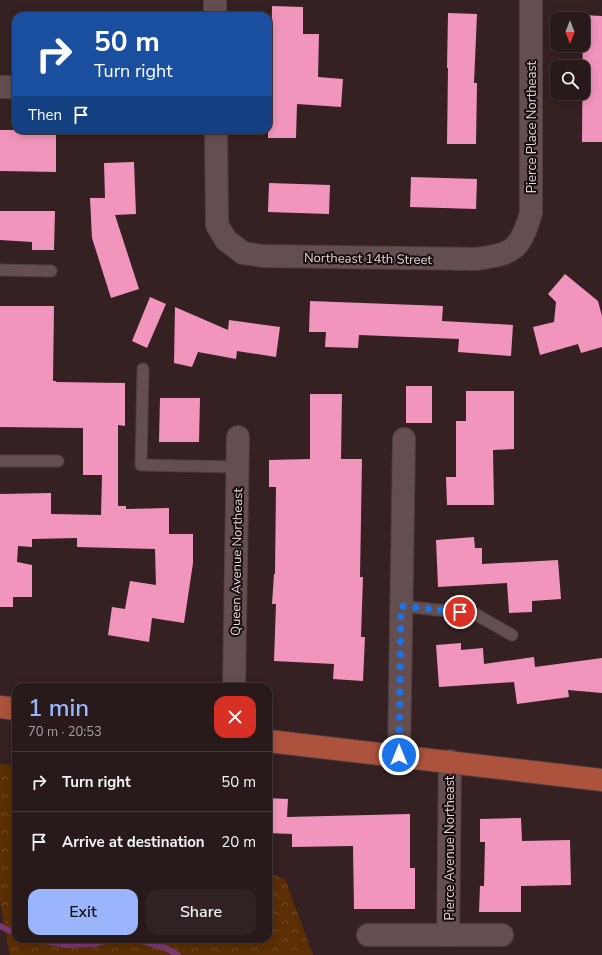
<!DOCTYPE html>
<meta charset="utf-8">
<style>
body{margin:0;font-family:"Nunito Sans",sans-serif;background:#302223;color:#f1f3f6;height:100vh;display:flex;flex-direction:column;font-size:15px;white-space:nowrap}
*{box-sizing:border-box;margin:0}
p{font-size:13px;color:#a5a0a2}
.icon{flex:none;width:22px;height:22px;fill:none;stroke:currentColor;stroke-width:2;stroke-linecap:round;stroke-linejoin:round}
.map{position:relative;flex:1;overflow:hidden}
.details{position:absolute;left:12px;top:683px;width:260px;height:260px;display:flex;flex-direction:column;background:#28191a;border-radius:12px;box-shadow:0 2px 10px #0003,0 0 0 1px #443839}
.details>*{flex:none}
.banner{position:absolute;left:12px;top:12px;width:260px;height:122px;border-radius:12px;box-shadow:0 2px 10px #0003,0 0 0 1px #443839;background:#1a4fa0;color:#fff;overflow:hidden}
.needle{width:26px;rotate:180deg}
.fabs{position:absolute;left:550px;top:12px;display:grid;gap:8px}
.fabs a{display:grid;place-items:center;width:40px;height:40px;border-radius:8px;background:#28191a;box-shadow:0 2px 10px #0003,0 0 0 1px #443839;font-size:20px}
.pin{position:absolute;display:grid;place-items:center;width:34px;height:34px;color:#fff;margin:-17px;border:2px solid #fff;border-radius:50%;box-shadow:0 1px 4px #0007}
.me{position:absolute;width:44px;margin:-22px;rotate:0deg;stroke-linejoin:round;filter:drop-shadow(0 0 3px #0008)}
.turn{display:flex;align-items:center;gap:14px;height:84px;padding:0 16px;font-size:18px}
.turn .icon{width:52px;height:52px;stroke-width:2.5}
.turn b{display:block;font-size:28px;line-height:34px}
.then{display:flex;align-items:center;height:38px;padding:0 16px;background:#0003;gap:8px;font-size:15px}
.round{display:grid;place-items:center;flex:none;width:42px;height:42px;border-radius:12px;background:#302223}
.overview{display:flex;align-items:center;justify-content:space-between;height:68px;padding:0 16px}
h1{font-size:24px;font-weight:600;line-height:30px;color:#9bb5fd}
.cta{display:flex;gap:8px;margin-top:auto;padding:8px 16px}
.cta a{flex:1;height:46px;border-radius:12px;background:#9bb5fd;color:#111;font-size:16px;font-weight:600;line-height:46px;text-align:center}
.cta a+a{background:#302223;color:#f1f3f6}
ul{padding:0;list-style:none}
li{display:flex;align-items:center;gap:12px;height:60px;padding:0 16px;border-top:1px solid #443839}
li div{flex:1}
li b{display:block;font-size:15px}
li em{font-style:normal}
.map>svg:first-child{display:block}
.forest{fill:url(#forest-crowns)}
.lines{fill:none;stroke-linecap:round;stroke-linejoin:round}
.stream{stroke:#7b3973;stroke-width:6}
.building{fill:#f195bc}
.service-casing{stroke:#503f40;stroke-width:13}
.minor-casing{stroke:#503f40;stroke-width:24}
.primary-casing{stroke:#503f40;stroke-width:24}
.service{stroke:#654e4f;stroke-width:11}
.minor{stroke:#654e4f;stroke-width:22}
.primary{stroke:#ac523d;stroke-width:22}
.route{stroke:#1a73e8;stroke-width:7;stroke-dasharray:0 12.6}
.labels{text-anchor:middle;stroke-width:4;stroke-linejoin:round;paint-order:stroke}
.street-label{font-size:13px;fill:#e3d4d5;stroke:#160d0e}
</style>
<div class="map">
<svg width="602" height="955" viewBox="0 0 602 955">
<defs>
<pattern id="forest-crowns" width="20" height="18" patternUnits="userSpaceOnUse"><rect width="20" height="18" fill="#5b2e03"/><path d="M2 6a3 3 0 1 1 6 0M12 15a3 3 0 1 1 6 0" fill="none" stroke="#724b27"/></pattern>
</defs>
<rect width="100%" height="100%" fill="#352122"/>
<path class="forest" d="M0 764 16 766V939H268V873L285 879 313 955H10L0 901Z"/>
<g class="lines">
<g class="stream">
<path d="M0 926 16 934"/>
<path d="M34 939 66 945 94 944 112 939"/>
<path d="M135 939 166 948 178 955"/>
</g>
</g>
<g class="building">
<path d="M272 6 303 7V34H319L318 77 343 79 341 107 297 104 296 138H268V83H271Z"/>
<path d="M448 13 477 14 474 83H477L476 144H447L448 68H447Z"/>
<path d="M583 15 602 16V142H582Z"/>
<path d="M0 130H56V172L0 171Z"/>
<path d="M134 162 136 214 115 215 139 289 111 298 92 238 90 198H105L104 163Z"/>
<path d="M411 177 477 179 476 209 410 207Z"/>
<path d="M269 183 330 185 329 214 268 212Z"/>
<path d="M0 211H55L54 250H32V242L0 240Z"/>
<path d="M565 274 598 301 602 316V347L581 353 578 344 540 355 533 327 554 322 556 302 548 294Z"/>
<path d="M150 297 166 304 147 348 132 341Z"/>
<path d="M310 301 443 306 442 321 513 325 511 356 458 352 459 339 359 335 358 348 325 347 326 332H309Z"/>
<path d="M0 306H54L53 381H56V382L125 383V426L118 425V506H126V509L169 508V534H193V563L184 623 152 618 149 642 108 635 112 607 125 609 130 581 156 585 155 549 77 547V538L32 539V547L18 546 17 562 32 565V597H13V607H0V494L51 493V514L101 515 102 475H83V428L0 427Z"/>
<path d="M175 307 228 330 229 320 280 327 276 357 237 351 236 359 198 352 192 367 174 363Z"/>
<rect x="406" y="386" width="26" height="37"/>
<path d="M466 391H514V449L493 450 494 505H447L446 477H456V421H466Z"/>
<path d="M310 394H342L341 459H362L360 577H363L361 637H365L363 681 333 679 334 664 274 661 276 604H272L274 574H275L276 487H269V460L310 459Z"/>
<path d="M160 398H200L199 442H159Z"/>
<path d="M474 537 475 548H482V564L558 560 561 599 532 601V612L509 613 507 583 438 587 436 540Z"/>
<path d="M461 643V650L483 648 484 664 534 657 535 667 602 658V693L568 690 569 697 517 704 514 682 439 687 436 645Z"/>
<path d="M268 798 288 799 287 817 410 814V868H415V909H354L353 846 292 847V834L268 833Z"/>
<path d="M521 818 522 841 570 840 571 885 521 886V912H479L480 886H484L485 842H480V819Z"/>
</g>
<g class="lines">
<g class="service-casing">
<g id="service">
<path d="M0 270 51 271"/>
<path d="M143 369 141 465 237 467"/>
<path d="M0 461H58"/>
<path d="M401 606 475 614 512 635"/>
</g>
</g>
<g class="minor-casing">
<g id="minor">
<path d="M215 0V16"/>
<path d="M0 87H16"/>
<path d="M216 130 217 225 226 240 243 253 263 256 475 259C513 254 520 251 531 213V0"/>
<path d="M234 687 238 437"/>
<path d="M399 755 404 439"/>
<path d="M368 935H502"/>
<path d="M448 935 450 761"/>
</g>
</g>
<g class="primary-casing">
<g id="primary">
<path d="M0 707 16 709"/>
<path d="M268 741 602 780"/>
</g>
</g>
<use href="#service" class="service"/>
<use href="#minor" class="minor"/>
<use href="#primary" class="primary"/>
</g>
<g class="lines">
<path class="route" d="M399 755 401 606 460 612"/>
</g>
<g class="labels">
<g class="street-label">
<text transform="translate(531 127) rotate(-90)" y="5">Pierce Place Northeast</text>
<text transform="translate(368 258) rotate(1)" y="5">Northeast 14th Street</text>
<text transform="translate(236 562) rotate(-89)" y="5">Queen Avenue Northeast</text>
<text transform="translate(449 848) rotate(-90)" y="5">Pierce Avenue Northeast</text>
</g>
</g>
</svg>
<div class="fabs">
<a><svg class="needle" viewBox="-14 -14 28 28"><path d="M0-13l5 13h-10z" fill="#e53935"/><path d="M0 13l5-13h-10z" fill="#a5a0a2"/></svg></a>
<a><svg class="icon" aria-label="search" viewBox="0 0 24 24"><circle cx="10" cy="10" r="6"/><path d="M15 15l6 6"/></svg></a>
</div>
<div class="pin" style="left:460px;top:612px;background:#d93025"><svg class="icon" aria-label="arrive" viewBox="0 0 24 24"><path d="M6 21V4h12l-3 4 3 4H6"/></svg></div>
<svg class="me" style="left:399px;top:755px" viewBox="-20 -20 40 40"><circle r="17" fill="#1a73e8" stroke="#fff" stroke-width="3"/><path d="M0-11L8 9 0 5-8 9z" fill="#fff"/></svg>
<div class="banner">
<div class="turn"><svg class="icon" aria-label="right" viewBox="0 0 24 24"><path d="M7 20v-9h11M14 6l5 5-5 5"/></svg><div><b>50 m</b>Turn right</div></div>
<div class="then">Then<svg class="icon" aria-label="arrive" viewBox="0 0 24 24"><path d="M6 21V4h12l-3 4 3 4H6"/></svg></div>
</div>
<section class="details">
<div class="overview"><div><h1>1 min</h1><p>70 m · 20:53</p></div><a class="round" style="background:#d93025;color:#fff"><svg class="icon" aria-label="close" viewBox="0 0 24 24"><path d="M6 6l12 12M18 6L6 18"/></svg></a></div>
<ul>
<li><svg class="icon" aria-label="right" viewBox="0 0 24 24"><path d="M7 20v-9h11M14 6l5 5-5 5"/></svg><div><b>Turn right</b></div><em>50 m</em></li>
<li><svg class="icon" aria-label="arrive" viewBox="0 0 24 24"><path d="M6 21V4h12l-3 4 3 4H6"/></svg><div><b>Arrive at destination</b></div><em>20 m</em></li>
</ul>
<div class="cta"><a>Exit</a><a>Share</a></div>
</section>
</div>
